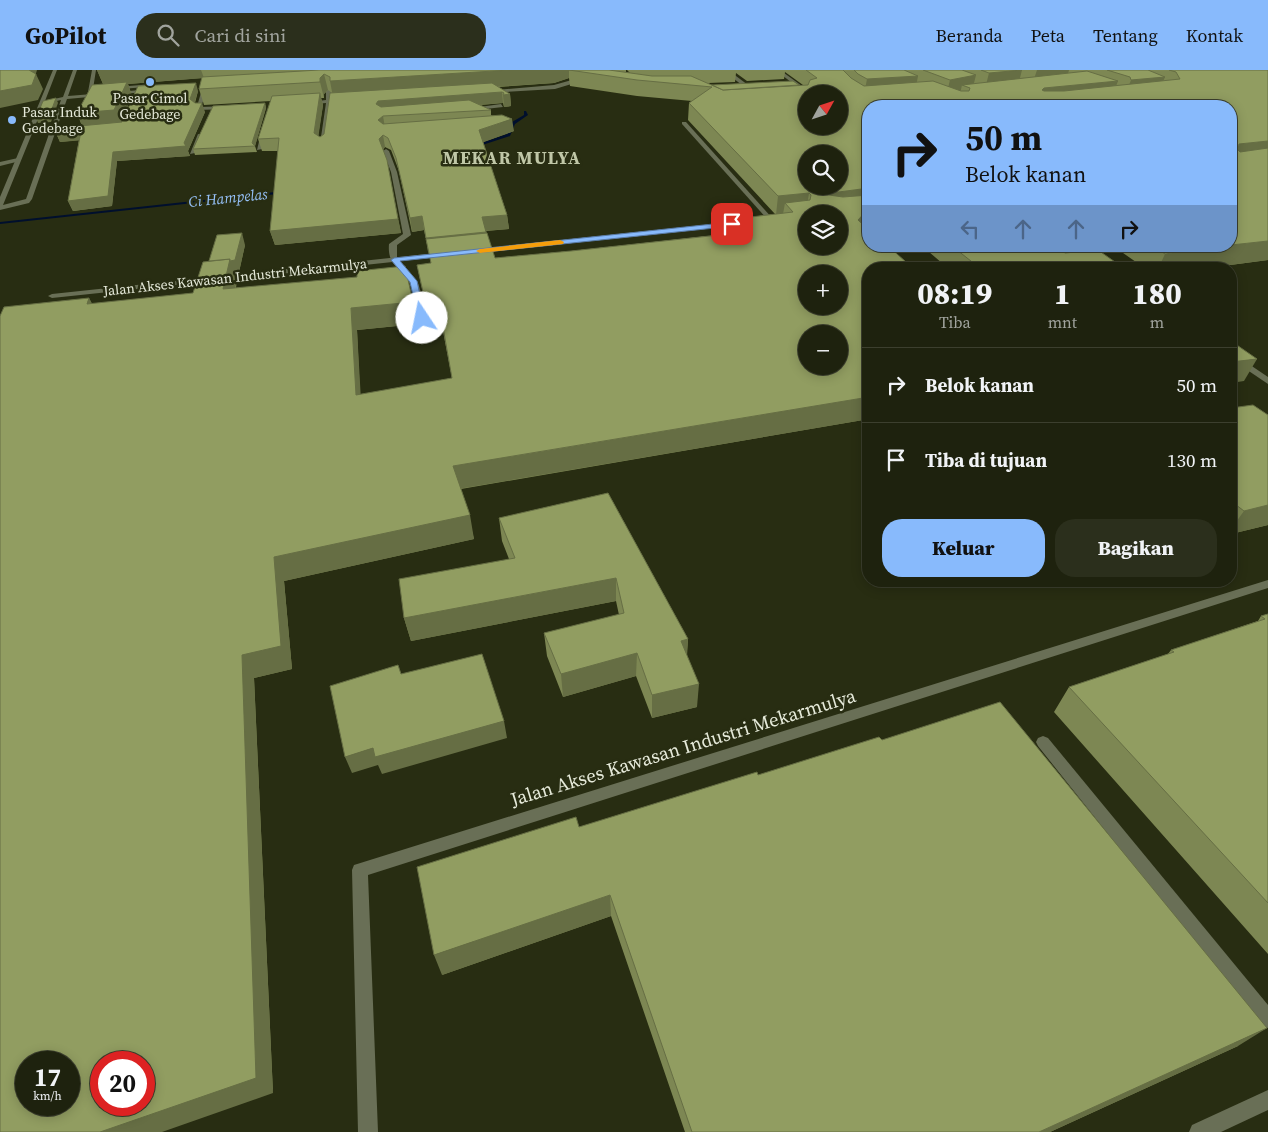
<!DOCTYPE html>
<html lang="id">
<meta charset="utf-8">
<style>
body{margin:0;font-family:"Source Serif 4",serif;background:#2b2f1c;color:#f1f3f6;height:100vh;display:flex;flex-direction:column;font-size:19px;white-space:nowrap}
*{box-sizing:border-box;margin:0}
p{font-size:16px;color:#a1a49e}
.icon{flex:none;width:28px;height:28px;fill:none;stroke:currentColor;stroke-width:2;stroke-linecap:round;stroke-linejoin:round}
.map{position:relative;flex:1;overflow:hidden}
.sheet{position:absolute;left:862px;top:192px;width:375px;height:325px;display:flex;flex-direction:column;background:#1e220e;border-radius:20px;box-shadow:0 2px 12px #0003,0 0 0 1px #3c3f2e}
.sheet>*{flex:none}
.guide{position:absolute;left:862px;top:30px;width:375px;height:152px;border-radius:20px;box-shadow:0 2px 12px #0003,0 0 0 1px #3c3f2e;background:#88bafc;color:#111;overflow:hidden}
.needle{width:32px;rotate:50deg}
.fabs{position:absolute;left:798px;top:15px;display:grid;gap:10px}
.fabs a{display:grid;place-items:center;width:50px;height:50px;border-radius:50%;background:#1e220e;box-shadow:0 2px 12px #0003,0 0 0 1px #3c3f2e;font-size:25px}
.speed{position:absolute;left:15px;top:981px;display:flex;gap:10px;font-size:25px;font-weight:700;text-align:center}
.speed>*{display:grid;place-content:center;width:65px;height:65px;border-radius:50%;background:#1e220e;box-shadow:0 2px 12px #0003,0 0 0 1px #3c3f2e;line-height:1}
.speed small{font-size:12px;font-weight:400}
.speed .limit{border:8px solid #d22;background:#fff;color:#111}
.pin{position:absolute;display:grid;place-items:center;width:42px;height:42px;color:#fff;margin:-21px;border-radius:10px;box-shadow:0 2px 8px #0006}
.me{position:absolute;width:55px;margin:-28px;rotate:349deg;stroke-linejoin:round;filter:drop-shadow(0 0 4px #0008)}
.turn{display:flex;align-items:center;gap:18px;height:105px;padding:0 20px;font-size:22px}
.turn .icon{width:65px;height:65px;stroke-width:2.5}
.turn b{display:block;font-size:35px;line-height:42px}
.lanes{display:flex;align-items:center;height:48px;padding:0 20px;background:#0003;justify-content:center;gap:25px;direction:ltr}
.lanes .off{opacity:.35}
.eta{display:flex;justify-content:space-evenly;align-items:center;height:85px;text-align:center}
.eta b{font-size:30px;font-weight:800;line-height:35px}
.primary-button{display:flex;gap:10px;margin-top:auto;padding:10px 20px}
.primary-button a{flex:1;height:58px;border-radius:20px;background:#88bafc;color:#111;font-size:20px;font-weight:800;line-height:58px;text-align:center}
.primary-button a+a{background:#2b2f1c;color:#f1f3f6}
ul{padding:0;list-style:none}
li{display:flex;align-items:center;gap:15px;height:75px;padding:0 20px;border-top:1px solid #3c3f2e}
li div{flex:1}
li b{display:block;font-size:19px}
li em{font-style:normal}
header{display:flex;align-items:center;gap:30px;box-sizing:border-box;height:70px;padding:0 25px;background:#88bafc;color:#111}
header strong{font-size:24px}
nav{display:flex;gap:28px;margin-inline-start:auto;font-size:18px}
.search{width:350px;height:45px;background:#2b2f1c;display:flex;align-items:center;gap:12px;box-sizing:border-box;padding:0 18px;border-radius:20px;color:#a1a49e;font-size:19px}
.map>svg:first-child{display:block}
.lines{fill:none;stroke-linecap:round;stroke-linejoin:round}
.stream{fill:#000f2d;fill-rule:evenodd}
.lane{fill:#696f56;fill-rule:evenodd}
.street{fill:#696f56;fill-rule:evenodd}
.wall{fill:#7d8753;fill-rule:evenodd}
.shaded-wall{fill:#666e44}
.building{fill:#919d61;stroke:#666e44;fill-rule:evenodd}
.route{fill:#88bafc;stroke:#5879a4}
.slow{fill:#f59e0b}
.poi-dot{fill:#88bafc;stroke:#282d12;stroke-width:2}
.labels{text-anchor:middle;stroke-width:5;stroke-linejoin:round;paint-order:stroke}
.far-poi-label{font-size:14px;fill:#e6eada;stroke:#282d12}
.far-street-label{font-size:14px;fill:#e6eada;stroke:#282d12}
.far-water-label{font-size:15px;font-style:italic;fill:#96c1f8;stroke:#282d12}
.far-district-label{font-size:18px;font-weight:bold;letter-spacing:1px;fill:#c0c7a7;stroke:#282d12}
.near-street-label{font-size:19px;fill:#e6eada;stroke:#282d12}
</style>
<header>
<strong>GoPilot</strong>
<div class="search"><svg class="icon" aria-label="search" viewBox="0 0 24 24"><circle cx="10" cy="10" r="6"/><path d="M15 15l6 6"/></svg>Cari di sini</div>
<nav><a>Beranda</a><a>Peta</a><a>Tentang</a><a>Kontak</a></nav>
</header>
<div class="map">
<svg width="1268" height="1062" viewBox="0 0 1268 1062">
<rect width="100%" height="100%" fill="#282d12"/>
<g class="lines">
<g class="stream">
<path d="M524 41H526L528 45 515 54 510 66 473 78 470 77 507 64 512 52 524 45Z"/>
<path d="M285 121H287V123L0 154V152Z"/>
</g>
<g class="lane">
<path d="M92 0H96L93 19 153 14 156 16 88 22Z"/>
<path d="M682 52H686L773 149V151H769L682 54Z"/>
<path d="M386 79 389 81 397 102 411 165 397 175V188L418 213 424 232 429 264 425 267 421 264C418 247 417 229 410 214 402 197 387 197 389 174L403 164 391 102 383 81Z"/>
<path d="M18 88 20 91 0 96V92Z"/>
<path d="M1043 666 1048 668 1268 935V958L1261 956 1038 676 1036 672 1038 668Z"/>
<path d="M1268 1020V1040L1221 1062H1189L1192 1055Z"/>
</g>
<g class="street">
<path d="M53 0H57L45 31 63 27 73 0H77L68 26 153 19 156 21 67 29 32 129 29 133 0 140V127ZM61 30 26 129 3 135 44 34Z"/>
<path d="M723 0H728L748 15 743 16Z"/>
<path d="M775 0H780L813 24H807Z"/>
<path d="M586 6 588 9 555 19 488 23 485 21 554 15Z"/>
<path d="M329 11 332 13V29L345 28 348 30 332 33 327 67 324 69 321 67 326 33 305 35 302 33 326 30V13Z"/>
<path d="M202 19 207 20 201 37 228 36 230 39 196 40Z"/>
<path d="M501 34 503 37 468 41 465 39Z"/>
<path d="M265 57 268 59 262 79 257 80 262 59Z"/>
<path d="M198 64 203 65 195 83 190 84Z"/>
<path d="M732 152 736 154 735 156 476 183 472 181 476 179Z"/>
<path d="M1074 176H1083L1113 199H1104Z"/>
<path d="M446 182H449V186L52 228 48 226 52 224Z"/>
<path d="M1231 282 1268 307V314L1231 289Z"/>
<path d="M1268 510V518L368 805 378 1062H358L352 800 354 795Z"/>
</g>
</g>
<g class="wall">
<path d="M97 0H626V2L630 3 627 0H1268V190L1200 199H1146L1113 176H1231V36H869V154L866 157 869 199V349L461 419 474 469 284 511 292 599 254 608 273 1023 89 228 92 234 193 223 209 191 245 175 239 202 235 203 237 210 236 218 413 232 417 254 357 260 360 325 452 308 441 251 429 252 417 195 431 193 424 160 412 162 399 101 391 80 385 77 383 80 401 163 275 175 270 161 278 81H262L258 69 271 31 204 35 199 19 202 8 128 14 132 26 121 52 198 21 195 33 205 42 188 81 190 86 117 91 112 136 73 141 68 131 79 70 60 72 56 63 82 56 77 43 103 14ZM785 2 803 15H712L708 13 735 12 736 3 747 11 784 9ZM569 8 570 16 637 26 692 31 689 33 688 50 775 144 717 151 716 165 571 181 495 188 486 161 509 159 507 145 483 72 514 61 491 45V40L480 35 503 33 504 37 511 36 510 24 498 17 554 13ZM328 20 332 23 324 64 320 67 318 66 323 35 321 28H324V24Z"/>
<path d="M265 33 266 38 255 76 257 82 195 85 193 79Z"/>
<path d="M922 176H1056L1065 183 1125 199H949Z"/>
<path d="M1231 338 1268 345V455L1231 464Z"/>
<path d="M608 423 688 569 687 586 697 637 652 648 636 606 563 627 547 586 544 563 619 545 616 531 411 571 404 548 509 489 502 471 499 448Z"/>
<path d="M1268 544V884L1054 642 1069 617 1168 584 1171 580 1258 551 1261 546Z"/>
<path d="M882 670 1238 976 1050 1062H685L611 846 442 905 579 757Z"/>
</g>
<g class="shaded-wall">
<path d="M27 0H37L34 10 36 4 43 19 38 30 0 38V21Z"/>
<path d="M97 0H201L204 8 128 14 132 26 120 54 83 58 77 43 104 16Z"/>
<path d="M510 0H582H569V8L554 13 333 27 330 11Z"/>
<path d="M1022 0 1018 16 985 19 989 3Z"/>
<path d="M1037 0H1069L1066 11 1032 15Z"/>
<path d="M324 4 328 20 324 24V28L320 12V8Z"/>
<path d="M976 5 972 21 970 18 962 15 960 24 946 26 950 10Z"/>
<path d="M918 6 915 22 864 25 867 9Z"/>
<path d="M1165 7 1158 23 1125 26 1131 10Z"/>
<path d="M1118 11 1112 27 1039 34 1042 20 1044 18Z"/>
<path d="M196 13 198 21 193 38 190 29Z"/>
<path d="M502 22 503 33 380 43 376 34 378 31Z"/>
<path d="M320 23 323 35 317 76 314 63Z"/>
<path d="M510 24 511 36 504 37 503 25Z"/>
<path d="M56 28 58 33 51 52 38 53 36 48Z"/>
<path d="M202 33 205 42 188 81 190 86 117 91 112 136 73 141 68 131 113 82 184 73Z"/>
<path d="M265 33 266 38 255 76 252 73Z"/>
<path d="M383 46 385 58 378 50Z"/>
<path d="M512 49 514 61 481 73 479 60Z"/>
<path d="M81 61 85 70 60 72 56 63Z"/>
<path d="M383 65 385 77 381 82 379 69Z"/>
<path d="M1268 71V88L1231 92 1239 74Z"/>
<path d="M387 90 401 163 275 175 270 161Z"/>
<path d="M869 118V137L829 125 831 123Z"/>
<path d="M809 123 806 142H793L785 133 783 144 776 145 778 126Z"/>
<path d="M869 138V154L854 170 858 150Z"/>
<path d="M507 145 509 159 483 161 482 147Z"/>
<path d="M422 146 424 160 412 162 410 148Z"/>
<path d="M486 162 488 176 428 182 426 168Z"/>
<path d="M242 163 245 175 239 202 235 203 237 210 230 240 213 205Z"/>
<path d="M1268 171V190L1200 199H1158L1165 184 1225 176H1231V175Z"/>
<path d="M89 228 100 249 87 234Z"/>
<path d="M438 229 441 251 429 252 425 231Z"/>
<path d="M413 232 417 254 357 260 362 348 356 325 351 238Z"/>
<path d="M1257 289 1244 311 1231 313V292Z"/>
<path d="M869 327V349L458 419 453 396Z"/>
<path d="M1268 435V455L1231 464V459L1244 441Z"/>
<path d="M470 445 474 469 284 511 292 599 254 608 273 1023 162 1062H100L242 585 274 487Z"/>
<path d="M616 508V531L411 571 404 548Z"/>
<path d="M688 569 686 592 681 571Z"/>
<path d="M637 583 636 606 563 627 561 604Z"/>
<path d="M699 614 697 637 652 648V625Z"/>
<path d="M504 651 507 668 382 704 378 695 352 703 345 687 373 678Z"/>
<path d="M610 825 611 846 442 905 434 885Z"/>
<path d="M1267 958 1238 976 1050 1062H1039Z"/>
</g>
<g class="building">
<path d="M0 0H29L36 4 32 15 0 21Z"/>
<path d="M319 0H510L330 11V7L324 4 320 8V12L199 19 202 7Z"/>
<path d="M569 0H609L652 6H691L723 20 808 15 810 10 817 8 806 0H843L851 8 864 16 933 11 961 21H969L970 18 962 15 1087 1 1118 11 1044 18 1042 20 1044 21H1064L1180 9 1176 2 1169 0H1268V71L1239 74 1238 80 1240 82 1268 78V171L1231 175V36H869V118L831 123 829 125 843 127 869 125V138L858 150 869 160V176H888L914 199H869V327L453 396 470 445 274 487 281 576 242 585 256 1008 100 1062H0V246L4 237 89 228 87 234 193 223 203 192 230 189 223 219 357 207V201L405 196 413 232 351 238 356 325 452 308 438 229 425 231 417 195 431 193 426 169 487 163 495 188 571 181 728 164 717 151 793 142 785 133 810 130 811 125 809 123 778 126 689 33 712 17 637 10ZM806 24H839V56H806ZM806 84H839V116H806ZM806 144H839V176H806ZM806 204H839V236H806ZM806 264H839V296H806ZM26 992H69V1035H26ZM101 992H144V1035H101Z"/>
<path d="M854 0H904L918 6 867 9 858 4Z"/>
<path d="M923 0H962L976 5 950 10Z"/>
<path d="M981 0H1022L989 3Z"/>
<path d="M1107 0H1148L1165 7 1131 10 1130 7Z"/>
<path d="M793 11 799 15 723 20 712 15Z"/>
<path d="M127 12 114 40 77 43 92 15Z"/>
<path d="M196 13 190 29 195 33H202L184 73 186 76 113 82 108 126 68 131 81 61 56 63 58 58 122 52 138 16Z"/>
<path d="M492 13 510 24 503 25 504 23 502 22 378 31 376 34 381 37 469 30 491 40 383 46 378 50 383 54 502 45 512 49 479 60 507 145 482 147 486 162 426 168 422 146 410 148 396 88 388 68 383 65 379 69 387 90 398 149 270 161 279 68 258 69 272 26 320 23 314 63 320 67 324 64 330 23Z"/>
<path d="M56 28 49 47 36 48 43 31Z"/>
<path d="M265 33 252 73 255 76 193 79 213 36Z"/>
<path d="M242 163 235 190 230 191V189L209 191 217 165Z"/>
<path d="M952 176H1056L1065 183 1098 180 1125 199H981Z"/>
<path d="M1153 176H1225L1165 184Z"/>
<path d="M1231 271 1257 289 1231 292Z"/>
<path d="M1253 335 1268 345V435L1244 441 1231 431V338Z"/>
<path d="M608 423 688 569 681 571 699 614 652 625 637 583 561 604 544 563 624 543 616 508 404 548 399 509 515 488 499 448Z"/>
<path d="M1268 544V833L1069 617 1174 582 1171 580 1265 549 1261 546Z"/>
<path d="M482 584 504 651 375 687 373 678 345 687 330 616 398 595 401 604Z"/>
<path d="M1000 632 1267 958 1039 1062H692L610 825 434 885 417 797 576 747 579 757 757 702 758 705 879 667 882 670Z"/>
</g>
<path class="route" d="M732 152 734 153V156L400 191 417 211 425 248 422 250 418 248 410 212 391 190 394 188Z"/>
<path class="slow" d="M560 170 564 172 563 174 480 183 476 181 480 179Z"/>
<g class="poi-dot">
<circle cx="150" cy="12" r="5"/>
<circle cx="12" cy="50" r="5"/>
</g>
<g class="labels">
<g class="far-poi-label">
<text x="150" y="33">Pasar Cimol<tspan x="150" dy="16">Gedebage</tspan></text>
<text x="22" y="47" text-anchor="start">Pasar Induk<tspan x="22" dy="16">Gedebage</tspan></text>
</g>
<g class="far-street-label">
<text transform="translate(235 207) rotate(-6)" y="5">Jalan Akses Kawasan Industri Mekarmulya</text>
</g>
<g class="far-water-label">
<text transform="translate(228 128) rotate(-6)" y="5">Ci Hampelas</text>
</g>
<g class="far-district-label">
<text x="512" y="94">MEKAR MULYA</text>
</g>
<g class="near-street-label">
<text transform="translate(683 677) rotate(-17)" y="7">Jalan Akses Kawasan Industri Mekarmulya</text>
</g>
</g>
</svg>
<div class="fabs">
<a><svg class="needle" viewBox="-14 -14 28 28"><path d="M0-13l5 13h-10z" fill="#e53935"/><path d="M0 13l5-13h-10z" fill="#a1a49e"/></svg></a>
<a><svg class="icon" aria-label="search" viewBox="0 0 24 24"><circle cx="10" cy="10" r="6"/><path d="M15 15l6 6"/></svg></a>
<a><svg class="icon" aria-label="layers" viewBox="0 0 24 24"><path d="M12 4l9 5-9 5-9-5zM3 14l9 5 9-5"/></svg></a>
<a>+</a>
<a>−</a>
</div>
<div class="speed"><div>17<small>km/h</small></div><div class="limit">20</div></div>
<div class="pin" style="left:732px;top:154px;background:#d93025"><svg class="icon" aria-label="arrive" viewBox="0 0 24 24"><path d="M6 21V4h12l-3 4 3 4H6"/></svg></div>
<svg class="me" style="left:422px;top:248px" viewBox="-20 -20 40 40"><circle r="19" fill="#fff"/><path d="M0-13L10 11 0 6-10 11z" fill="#88bafc"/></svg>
<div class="guide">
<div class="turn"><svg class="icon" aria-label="right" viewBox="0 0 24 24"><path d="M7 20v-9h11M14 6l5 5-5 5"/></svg><div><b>50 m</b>Belok kanan</div></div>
<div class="lanes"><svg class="icon off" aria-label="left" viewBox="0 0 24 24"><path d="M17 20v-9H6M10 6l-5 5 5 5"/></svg><svg class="icon off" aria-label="ahead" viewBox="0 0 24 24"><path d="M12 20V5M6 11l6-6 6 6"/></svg><svg class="icon off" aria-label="ahead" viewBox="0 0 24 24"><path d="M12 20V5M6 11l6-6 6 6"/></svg><svg class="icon" aria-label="right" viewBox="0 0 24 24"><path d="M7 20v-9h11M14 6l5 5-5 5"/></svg></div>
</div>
<section class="sheet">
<div class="eta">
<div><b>08:19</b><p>Tiba</p></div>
<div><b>1</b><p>mnt</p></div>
<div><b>180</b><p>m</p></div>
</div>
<ul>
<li><svg class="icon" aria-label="right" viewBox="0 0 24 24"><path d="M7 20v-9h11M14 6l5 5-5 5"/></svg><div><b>Belok kanan</b></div><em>50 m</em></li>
<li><svg class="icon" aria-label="arrive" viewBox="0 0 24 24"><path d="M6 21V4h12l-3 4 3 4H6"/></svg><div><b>Tiba di tujuan</b></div><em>130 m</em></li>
</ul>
<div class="primary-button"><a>Keluar</a><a>Bagikan</a></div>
</section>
</div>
